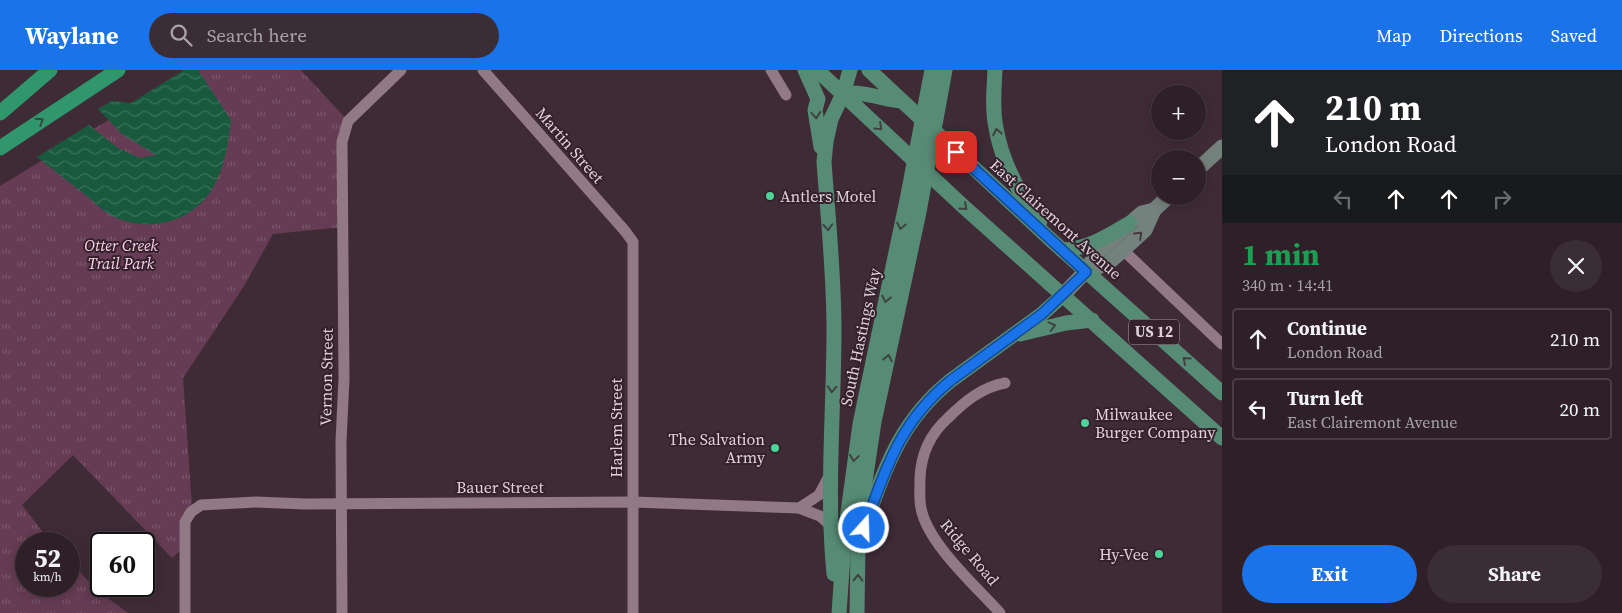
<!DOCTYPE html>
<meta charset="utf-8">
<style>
body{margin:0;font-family:"Source Serif 4",serif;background:#3b2d34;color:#f1f3f6;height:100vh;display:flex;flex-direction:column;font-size:19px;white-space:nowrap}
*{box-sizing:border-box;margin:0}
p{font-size:16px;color:#a7a3a8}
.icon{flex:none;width:28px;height:28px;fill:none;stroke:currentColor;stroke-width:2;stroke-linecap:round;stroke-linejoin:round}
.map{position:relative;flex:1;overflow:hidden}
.panel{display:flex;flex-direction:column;background:#2f2028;width:400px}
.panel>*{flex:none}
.banner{background:#202124;color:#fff;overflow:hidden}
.tools{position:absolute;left:1151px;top:15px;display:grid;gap:10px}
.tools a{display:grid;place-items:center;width:55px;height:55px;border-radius:50%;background:#2f2028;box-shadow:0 2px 12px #0003,0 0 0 1px #4a3e45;font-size:25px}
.speed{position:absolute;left:15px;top:462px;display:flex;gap:10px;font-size:25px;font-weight:700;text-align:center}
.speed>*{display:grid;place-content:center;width:65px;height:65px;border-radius:50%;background:#2f2028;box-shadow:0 2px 12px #0003,0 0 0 1px #4a3e45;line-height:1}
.speed small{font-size:12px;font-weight:400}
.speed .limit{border:2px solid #111;border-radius:8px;background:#fff;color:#111}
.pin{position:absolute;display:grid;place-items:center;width:42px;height:42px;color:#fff;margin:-21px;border-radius:10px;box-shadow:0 2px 8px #0006}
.me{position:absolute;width:55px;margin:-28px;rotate:20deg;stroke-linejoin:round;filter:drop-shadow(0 0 4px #0008)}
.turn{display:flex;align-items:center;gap:18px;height:105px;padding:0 20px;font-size:22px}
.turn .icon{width:65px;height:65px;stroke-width:2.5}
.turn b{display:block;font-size:35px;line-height:42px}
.lanes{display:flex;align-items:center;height:48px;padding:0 20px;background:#0003;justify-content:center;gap:25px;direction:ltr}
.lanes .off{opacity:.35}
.round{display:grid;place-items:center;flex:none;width:52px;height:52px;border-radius:26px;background:#3b2d34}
.head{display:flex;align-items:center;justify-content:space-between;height:85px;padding:0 20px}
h1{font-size:30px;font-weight:700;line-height:38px;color:#1e9e55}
.button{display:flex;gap:10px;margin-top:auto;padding:10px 20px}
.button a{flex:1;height:58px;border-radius:30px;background:#1a73e8;color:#fff;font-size:20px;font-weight:700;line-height:58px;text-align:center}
.button a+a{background:#3b2d34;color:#f1f3f6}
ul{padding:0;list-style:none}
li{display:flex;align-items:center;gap:15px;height:62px;margin:0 10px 8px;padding:0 10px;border:2px solid #4a3e45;border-radius:5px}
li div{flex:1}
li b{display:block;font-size:19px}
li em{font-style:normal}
header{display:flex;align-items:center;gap:30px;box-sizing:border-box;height:70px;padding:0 25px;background:#1a73e8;color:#fff}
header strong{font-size:24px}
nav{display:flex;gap:28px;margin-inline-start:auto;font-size:18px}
.search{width:350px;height:45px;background:#3b2d34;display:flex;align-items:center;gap:12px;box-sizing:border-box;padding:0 18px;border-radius:28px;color:#a7a3a8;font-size:19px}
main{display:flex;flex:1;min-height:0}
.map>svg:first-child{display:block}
.grass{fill:url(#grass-tufts)}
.water{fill:url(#water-waves)}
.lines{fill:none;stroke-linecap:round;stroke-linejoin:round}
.street{stroke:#917985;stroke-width:11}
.secondary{stroke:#74827d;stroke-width:15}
.primary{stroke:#568b75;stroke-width:15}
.highway{stroke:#2f976b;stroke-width:15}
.oneway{stroke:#3f4142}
.oneway2{stroke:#334a42}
.oneway3{stroke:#453940}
.route-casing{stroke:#114b97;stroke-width:12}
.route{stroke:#1a73e8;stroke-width:9}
.poi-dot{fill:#4ed399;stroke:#35212c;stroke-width:2}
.labels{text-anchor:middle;stroke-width:4;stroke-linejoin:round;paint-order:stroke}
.shield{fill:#35212c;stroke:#ac9da5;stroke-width:1}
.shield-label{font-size:15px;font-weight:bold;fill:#dfd2d9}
.street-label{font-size:16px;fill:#dfd2d9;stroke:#35212c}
.poi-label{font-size:16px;fill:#dfd2d9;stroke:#35212c;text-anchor:start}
.park-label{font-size:16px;font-style:italic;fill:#fad2e7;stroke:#35212c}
</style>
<header>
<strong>Waylane</strong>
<div class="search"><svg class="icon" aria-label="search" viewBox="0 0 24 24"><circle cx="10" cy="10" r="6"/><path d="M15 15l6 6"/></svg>Search here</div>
<nav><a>Map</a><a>Directions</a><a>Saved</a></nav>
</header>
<main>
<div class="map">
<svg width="1222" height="543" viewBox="0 0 1222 543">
<defs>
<pattern id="grass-tufts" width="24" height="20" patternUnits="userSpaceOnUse" patternTransform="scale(1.25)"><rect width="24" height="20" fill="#653c53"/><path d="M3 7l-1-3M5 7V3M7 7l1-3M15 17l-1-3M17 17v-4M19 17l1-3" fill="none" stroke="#7b576b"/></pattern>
<pattern id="water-waves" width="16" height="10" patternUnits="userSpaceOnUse" patternTransform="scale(1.25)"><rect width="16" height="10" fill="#195a3f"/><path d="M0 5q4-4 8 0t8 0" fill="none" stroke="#3a715a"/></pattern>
</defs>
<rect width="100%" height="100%" fill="#3f2b36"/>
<path class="grass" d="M191 0H301L348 51 343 157 273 164 244 216 183 308 192 436 181 480 172 488 73 385 22 435 52 474H26V516H69V491L98 521 128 543H0V116Z"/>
<path class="water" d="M184 0H198L231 50C228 73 225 99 212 119 193 151 153 162 119 149 107 145 97 135 88 127 71 114 54 100 37 87L89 55 118 78 140 88 156 85 123 65 98 39 112 31 131 33Z"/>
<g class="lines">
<g class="street">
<path d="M483 0 625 161 633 172V543"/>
<path d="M771 0 786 25"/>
<path d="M1123 180 1222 274"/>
<path d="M799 438 819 425 829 406"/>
<path d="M185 543V452L191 442 201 435 256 432 305 434 633 432 799 438 820 446 831 456"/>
<path d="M342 543 341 371 344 309 342 72 348 51 401 0"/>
<path d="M1000 543C977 517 927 473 921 438 919 429 920 418 920 408 921 384 930 364 948 348 964 332 982 317 1005 313"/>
</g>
<g class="secondary">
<path d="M1198 99 1222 77"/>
<path d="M1086 201 1107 194 1123 180 1145 160 1154 140 1169 126"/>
<path d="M1063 225 1086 201 1096 184 1136 148 1142 143 1154 140"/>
</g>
<g class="primary">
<path d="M805 0 818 29 815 40 821 77"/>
<path d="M817 0 964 137 1222 368"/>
<path d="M869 0 1050 169 1222 323"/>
<path d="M995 0C994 19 992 39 996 58 1002 92 1019 124 1040 151"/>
<path d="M843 24C863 20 882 30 902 31"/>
<path d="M1062 180C1088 179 1108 166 1130 153"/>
<path d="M1020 264 1066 253 1092 250"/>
<path d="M866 451C887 394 901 351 950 311L1042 244 1063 225"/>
<path d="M834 504C826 422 834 341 834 259 834 204 828 147 824 92L826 72 831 49 843 24 850 0"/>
<path d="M839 543 844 472 860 354 907 130 932 0"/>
<path d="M857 543 858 474 865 412 874 352 919 142 945 0"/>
</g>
<g class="highway">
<path d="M0 43 50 0"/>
<path d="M0 78 118 0"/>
</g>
</g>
<defs><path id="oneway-chevron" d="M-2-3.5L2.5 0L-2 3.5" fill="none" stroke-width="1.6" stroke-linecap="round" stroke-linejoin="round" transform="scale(1.25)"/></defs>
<g class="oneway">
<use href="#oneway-chevron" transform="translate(816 45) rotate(85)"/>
<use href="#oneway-chevron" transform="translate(879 57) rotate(43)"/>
<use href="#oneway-chevron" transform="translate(997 62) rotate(-102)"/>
<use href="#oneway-chevron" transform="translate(964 137) rotate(42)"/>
<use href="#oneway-chevron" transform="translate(901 156) rotate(102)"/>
<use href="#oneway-chevron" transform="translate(828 157) rotate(86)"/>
<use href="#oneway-chevron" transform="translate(886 229) rotate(102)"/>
<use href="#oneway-chevron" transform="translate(1052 256) rotate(-14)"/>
<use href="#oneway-chevron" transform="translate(888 288) rotate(-78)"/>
<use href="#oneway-chevron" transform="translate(1186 290) rotate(-138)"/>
<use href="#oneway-chevron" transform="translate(832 319) rotate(92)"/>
<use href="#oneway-chevron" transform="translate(854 388) rotate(98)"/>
<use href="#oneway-chevron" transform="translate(858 508) rotate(-89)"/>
</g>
<use class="oneway2" href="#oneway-chevron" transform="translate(40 51) rotate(-33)"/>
<use class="oneway3" href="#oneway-chevron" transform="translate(1139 165) rotate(-44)"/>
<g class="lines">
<g class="route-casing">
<path id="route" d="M864 458C886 399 899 353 950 311L1042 244 1086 202 956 82"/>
</g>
<use href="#route" class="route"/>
</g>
<g class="poi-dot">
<circle cx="770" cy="126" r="5"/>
<circle cx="1085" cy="353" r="5"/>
<circle cx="775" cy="378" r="5"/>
<circle cx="1159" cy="484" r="5"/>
</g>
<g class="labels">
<rect class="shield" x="1129" y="249.5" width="50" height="25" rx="4"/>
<g class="shield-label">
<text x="1154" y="267">US 12</text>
</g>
<g class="street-label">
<text transform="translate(570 75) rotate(49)" y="6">Martin Street</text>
<text transform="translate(1056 149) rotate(42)" y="6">East Clairemont Avenue</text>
<text transform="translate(860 267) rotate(-78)" y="6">South Hastings Way</text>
<text transform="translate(326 307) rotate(-89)" y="6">Vernon Street</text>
<text transform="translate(616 358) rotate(-90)" y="6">Harlem Street</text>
<text x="500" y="423">Bauer Street</text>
<text transform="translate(970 482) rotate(50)" y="6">Ridge Road</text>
</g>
<g class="poi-label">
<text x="780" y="132">Antlers Motel</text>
<text x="1095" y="350">Milwaukee<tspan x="1095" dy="18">Burger Company</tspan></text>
<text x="765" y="375" text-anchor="end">The Salvation<tspan x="765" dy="18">Army</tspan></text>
<text x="1149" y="490" text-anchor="end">Hy-Vee</text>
</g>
<g class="park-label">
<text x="121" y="181">Otter Creek<tspan x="121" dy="18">Trail Park</tspan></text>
</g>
</g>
</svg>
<div class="tools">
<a>+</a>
<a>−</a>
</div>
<div class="speed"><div>52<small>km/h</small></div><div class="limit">60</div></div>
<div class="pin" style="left:956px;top:82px;background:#d93025"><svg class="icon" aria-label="arrive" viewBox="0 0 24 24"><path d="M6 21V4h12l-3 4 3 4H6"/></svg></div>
<svg class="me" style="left:864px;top:458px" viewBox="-20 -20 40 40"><circle r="17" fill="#1a73e8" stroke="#fff" stroke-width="3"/><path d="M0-11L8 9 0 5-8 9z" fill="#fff"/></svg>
</div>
<section class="panel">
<div class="banner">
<div class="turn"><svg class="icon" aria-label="ahead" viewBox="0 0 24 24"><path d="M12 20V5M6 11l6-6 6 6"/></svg><div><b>210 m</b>London Road</div></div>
<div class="lanes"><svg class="icon off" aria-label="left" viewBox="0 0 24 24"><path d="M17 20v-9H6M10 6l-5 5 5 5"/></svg><svg class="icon" aria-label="ahead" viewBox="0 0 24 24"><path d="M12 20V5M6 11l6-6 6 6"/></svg><svg class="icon" aria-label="ahead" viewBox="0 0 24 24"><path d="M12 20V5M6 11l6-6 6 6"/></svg><svg class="icon off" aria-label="right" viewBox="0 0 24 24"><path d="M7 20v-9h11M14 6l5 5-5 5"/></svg></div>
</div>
<div class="head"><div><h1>1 min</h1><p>340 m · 14:41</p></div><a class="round"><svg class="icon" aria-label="close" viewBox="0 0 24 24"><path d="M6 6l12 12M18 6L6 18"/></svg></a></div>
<ul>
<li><svg class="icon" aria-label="ahead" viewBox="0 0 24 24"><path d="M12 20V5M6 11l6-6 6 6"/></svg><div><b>Continue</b><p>London Road</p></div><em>210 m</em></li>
<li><svg class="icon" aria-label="left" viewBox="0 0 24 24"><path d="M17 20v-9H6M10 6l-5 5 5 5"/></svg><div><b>Turn left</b><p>East Clairemont Avenue</p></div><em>20 m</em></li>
</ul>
<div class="button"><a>Exit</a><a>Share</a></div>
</section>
</main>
